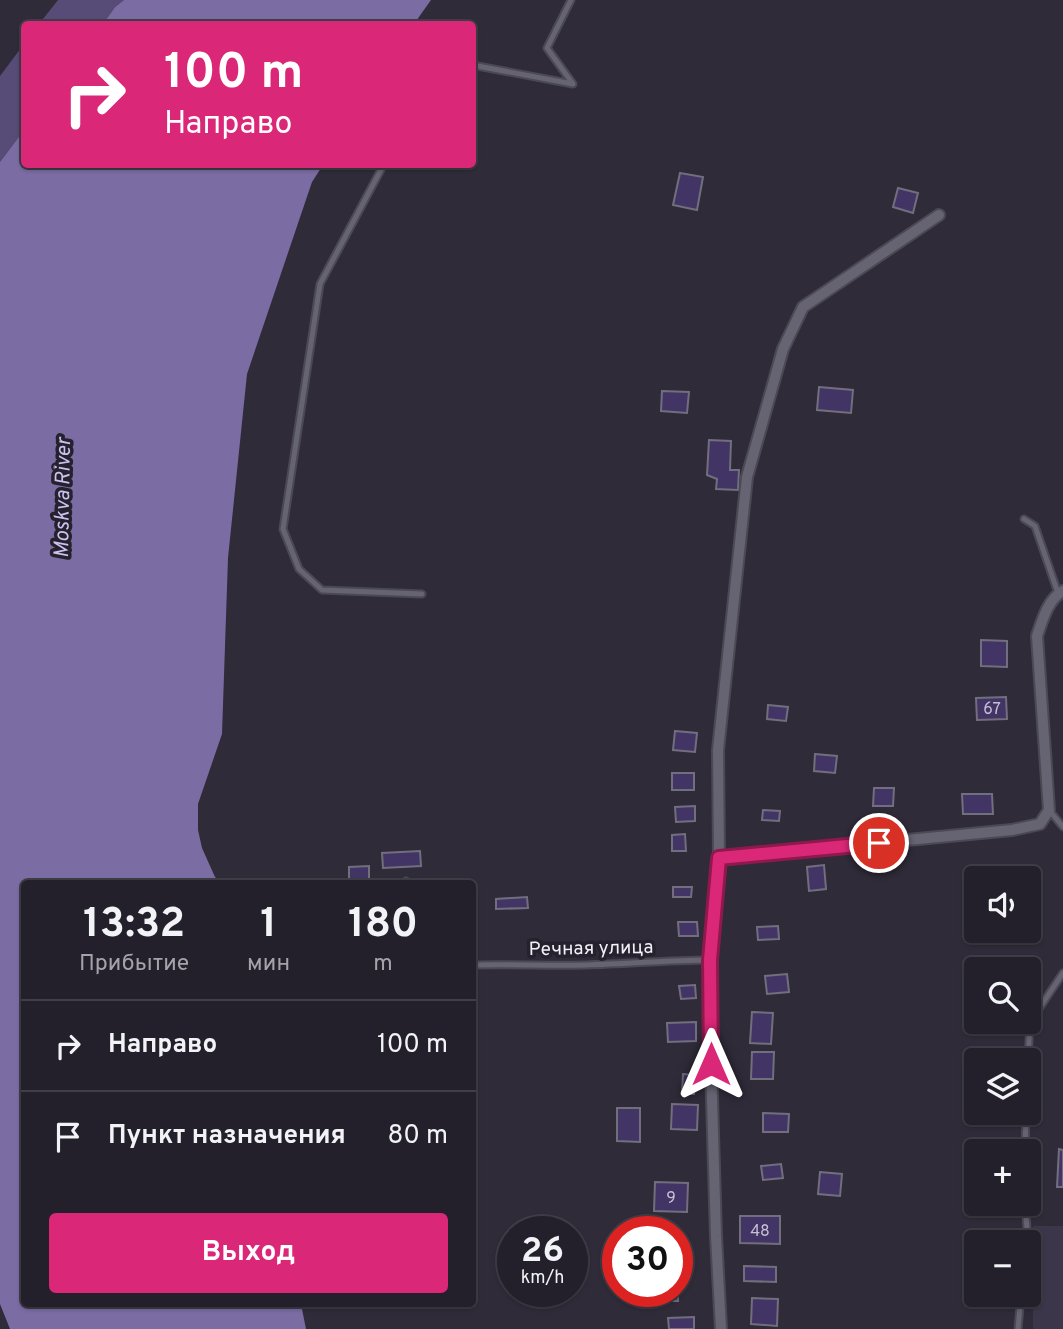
<!DOCTYPE html>
<html lang="ru">
<meta charset="utf-8">
<style>
body{margin:0;font-family:Overpass,sans-serif;background:#2f2d37;color:#f1f3f6;height:100vh;display:flex;flex-direction:column;font-size:26px;white-space:nowrap}
*{box-sizing:border-box;margin:0}
p{font-size:23px;color:#a3a3a9}
.icon{flex:none;width:38px;height:38px;fill:none;stroke:currentColor;stroke-width:2;stroke-linecap:round;stroke-linejoin:round}
.map{position:relative;flex:1;overflow:hidden}
.details{position:absolute;left:21px;top:880px;width:455px;height:427px;display:flex;flex-direction:column;background:#23202b;border-radius:7px;box-shadow:0 2px 5px #0004,0 0 0 2px #403e47}
.details>*{flex:none}
.top-card{position:absolute;left:21px;top:21px;width:455px;height:147px;border-radius:7px;box-shadow:0 2px 5px #0004,0 0 0 2px #403e47;background:#db2777;color:#fff;overflow:hidden}
.controls{position:absolute;left:964px;top:866px;display:grid;gap:14px}
.controls a{display:grid;place-items:center;width:77px;height:77px;border-radius:7px;background:#23202b;box-shadow:0 2px 5px #0004,0 0 0 2px #403e47;font-size:35px}
.speed{position:absolute;left:497px;top:1216px;display:flex;gap:14px;font-size:35px;font-weight:700;text-align:center}
.speed>*{display:grid;place-content:center;width:91px;height:91px;border-radius:50%;background:#23202b;box-shadow:0 2px 5px #0004,0 0 0 2px #403e47;line-height:1}
.speed small{font-size:18px;font-weight:400}
.speed .limit{border:10px solid #d22;background:#fff;color:#111}
.pin{position:absolute;display:grid;place-items:center;width:60px;height:60px;color:#fff;margin:-30px;border:4px solid #fff;border-radius:50%;box-shadow:0 2px 7px #0007}
.me{position:absolute;width:77px;margin:-38px;rotate:0deg;stroke-linejoin:round;filter:drop-shadow(0 0 5px #0008)}
.turn{display:flex;align-items:center;gap:24px;height:147px;padding:0 28px;font-size:32px}
.turn .icon{width:91px;height:91px;stroke-width:2.5}
.turn b{display:block;font-size:49px;line-height:60px}
.eta{display:flex;justify-content:space-evenly;align-items:center;height:119px;text-align:center}
.eta b{font-size:42px;font-weight:700;line-height:49px}
.cta{display:flex;gap:14px;margin-top:auto;padding:14px 28px}
.cta a{flex:1;height:80px;border-radius:7px;background:#db2777;color:#fff;font-size:28px;font-weight:700;line-height:80px;text-align:center}
ul{padding:0;list-style:none}
li{display:flex;align-items:center;gap:21px;height:91px;padding:0 28px;border-top:2px solid #403e47}
li div{flex:1}
li b{display:block;font-size:26px}
li em{font-style:normal}
.map>svg:first-child{display:block}
.built{fill:#3b3649}
.green{fill:#574b77}
.water{fill:#7b6ca4}
.building{fill:#433466;stroke:#716e7d;stroke-width:2}
.lines{fill:none;stroke-linecap:round;stroke-linejoin:round}
.lane-casing{stroke:#4b4954;stroke-width:9}
.street-casing{stroke:#4b4954;stroke-width:14}
.lane{stroke:#666372;stroke-width:5}
.street{stroke:#666372;stroke-width:10}
.route-casing{stroke:#8e194d;stroke-width:18}
.route{stroke:#db2777;stroke-width:12}
.labels{text-anchor:middle;stroke-width:7;stroke-linejoin:round;paint-order:stroke}
.number-label{font-size:16px;fill:#c6c0d4}
.street-label{font-size:19px;fill:#f1eff8;stroke:#25222e}
.water-label{font-size:21px;font-style:italic;fill:#cdc1f2;stroke:#25222e}
</style>
<div class="map">
<svg width="1063" height="1329" viewBox="0 0 1063 1329">
<rect width="100%" height="100%" fill="#2f2b39"/>
<rect class="built" x="1033" y="1226" width="30" height="103"/>
<g class="green">
<path d="M58 0H124L115 7 103 24H39Z"/>
<path d="M24 44V130L0 162V76Z"/>
</g>
<g class="water">
<path d="M124 0H431L414 24H103L115 7Z"/>
<path d="M24 130V164L323 165 312 182 247 374 228 558 222 734 198 804V830L202 848 215 877 223 884H24V1304H301L306 1329H10L0 1304V162Z"/>
</g>
<g class="building">
<path d="M680 173 703 177 697 210 673 205Z"/>
<path d="M898 188 918 193 913 213 893 207Z"/>
<path d="M819 387 853 390 851 413 817 410Z"/>
<path d="M662 391 689 392 687 413 661 411Z"/>
<path d="M709 440 731 441 730 470H739L738 490 716 489 717 479 707 475Z"/>
<path d="M981 640 1007 641V667L981 666Z"/>
<path d="M1006 697 1007 719 977 720 976 698Z"/>
<path d="M768 705 788 707 786 721 767 719Z"/>
<path d="M675 731 697 733 695 752 673 750Z"/>
<path d="M815 754 837 756 835 773 814 771Z"/>
<rect x="672" y="773" width="22" height="17"/>
<path d="M874 788H894L893 806H873Z"/>
<path d="M962 794H992L993 814H963Z"/>
<path d="M695 806V821L676 822 675 807Z"/>
<path d="M763 810 780 811 779 821 762 820Z"/>
<path d="M685 834 686 851H672V835Z"/>
<path d="M420 851 421 866 383 868 382 853Z"/>
<path d="M824 865 826 889 809 891 807 867Z"/>
<path d="M369 866V884H349V867Z"/>
<path d="M1016 871V878H987L986 872Z"/>
<path d="M673 887H692L691 897H673Z"/>
<path d="M527 897 528 908 496 909V899Z"/>
<path d="M678 922H697L698 936H679Z"/>
<path d="M778 926 779 939 758 940 757 927Z"/>
<path d="M787 974 789 992 767 994 765 976Z"/>
<path d="M695 985 696 998 681 999 679 986Z"/>
<path d="M752 1012 773 1013 771 1044 750 1043Z"/>
<path d="M696 1022V1041L668 1042 667 1023Z"/>
<path d="M752 1052H774L773 1079H751Z"/>
<path d="M683 1074 694 1075V1094H682Z"/>
<path d="M672 1104 698 1105 697 1130 671 1129Z"/>
<path d="M617 1108H640V1142L617 1141Z"/>
<path d="M763 1113 789 1114 788 1132H763Z"/>
<path d="M1059 1149 1063 1150V1187H1057Z"/>
<path d="M781 1164 783 1178 763 1180 761 1166Z"/>
<path d="M820 1172 842 1174 840 1196 818 1194Z"/>
<path d="M655 1182 688 1183 687 1212 654 1211Z"/>
<path d="M740 1216H780V1244L740 1243Z"/>
<path d="M744 1266 776 1267V1282L744 1281Z"/>
<path d="M677 1284 678 1301H657V1292H677Z"/>
<path d="M752 1298 778 1299 777 1326 751 1324Z"/>
<path d="M694 1317V1329H669L668 1318Z"/>
</g>
<g class="lines">
<g class="lane-casing">
<g id="lane">
<path d="M472 65 573 84 547 48 571 0"/>
<path d="M384 164 320 284 283 529 299 569 322 590 422 594"/>
<path d="M1024 519 1035 526 1058 593"/>
<path d="M1049 810 1063 827"/>
<path d="M406 884V881"/>
<path d="M472 965C510 964 548 966 586 965 628 964 669 960 710 960"/>
<path d="M1028 1060 1030 1022 1063 973"/>
<path d="M1025 1152 1026 1113"/>
<path d="M1025 1204 1027 1229 1026 1242"/>
<path d="M1018 1329 1021 1295"/>
</g>
</g>
<g class="street-casing">
<g id="street">
<path d="M719 858 1012 830 1040 824 1049 810 1037 636C1042 621 1048 599 1063 591"/>
<path d="M721 1329 716 1236 711 1064 710 960 719 858 718 750 747 477 783 349 803 307 939 215"/>
</g>
</g>
<use href="#lane" class="lane"/>
<use href="#street" class="street"/>
</g>
<g class="lines">
<g class="route-casing">
<path id="route" d="M711 1064 710 960 719 858 879 843"/>
</g>
<use href="#route" class="route"/>
</g>
<g class="labels">
<g class="number-label">
<text x="992" y="714">67</text>
<text x="671" y="1203">9</text>
<text x="760" y="1236">48</text>
</g>
<g class="street-label">
<text transform="translate(591 947) rotate(-1)" y="7">Речная улица</text>
</g>
<g class="water-label">
<text transform="translate(62 498) rotate(-89)" y="7">Moskva River</text>
</g>
</g>
</svg>
<div class="controls">
<a><svg class="icon" aria-label="sound" viewBox="0 0 24 24"><path d="M4 9h4l5-4v14l-5-4H4zM17 9q2 3 0 6"/></svg></a>
<a><svg class="icon" aria-label="search" viewBox="0 0 24 24"><circle cx="10" cy="10" r="6"/><path d="M15 15l6 6"/></svg></a>
<a><svg class="icon" aria-label="layers" viewBox="0 0 24 24"><path d="M12 4l9 5-9 5-9-5zM3 14l9 5 9-5"/></svg></a>
<a>+</a>
<a>−</a>
</div>
<div class="speed"><div>26<small>km/h</small></div><div class="limit">30</div></div>
<div class="pin" style="left:879px;top:843px;background:#d93025"><svg class="icon" aria-label="arrive" viewBox="0 0 24 24"><path d="M6 21V4h12l-3 4 3 4H6"/></svg></div>
<svg class="me" style="left:711px;top:1064px" viewBox="-20 -20 40 40"><path d="M0-17L14 15 0 8-14 15z" fill="#db2777" stroke="#fff" stroke-width="4"/></svg>
<div class="top-card">
<div class="turn"><svg class="icon" aria-label="right" viewBox="0 0 24 24"><path d="M7 20v-9h11M14 6l5 5-5 5"/></svg><div><b>100 m</b>Направо</div></div>
</div>
<section class="details">
<div class="eta">
<div><b>13:32</b><p>Прибытие</p></div>
<div><b>1</b><p>мин</p></div>
<div><b>180</b><p>m</p></div>
</div>
<ul>
<li><svg class="icon" aria-label="right" viewBox="0 0 24 24"><path d="M7 20v-9h11M14 6l5 5-5 5"/></svg><div><b>Направо</b></div><em>100 m</em></li>
<li><svg class="icon" aria-label="arrive" viewBox="0 0 24 24"><path d="M6 21V4h12l-3 4 3 4H6"/></svg><div><b>Пункт назначения</b></div><em>80 m</em></li>
</ul>
<div class="cta"><a>Выход</a></div>
</section>
</div>
